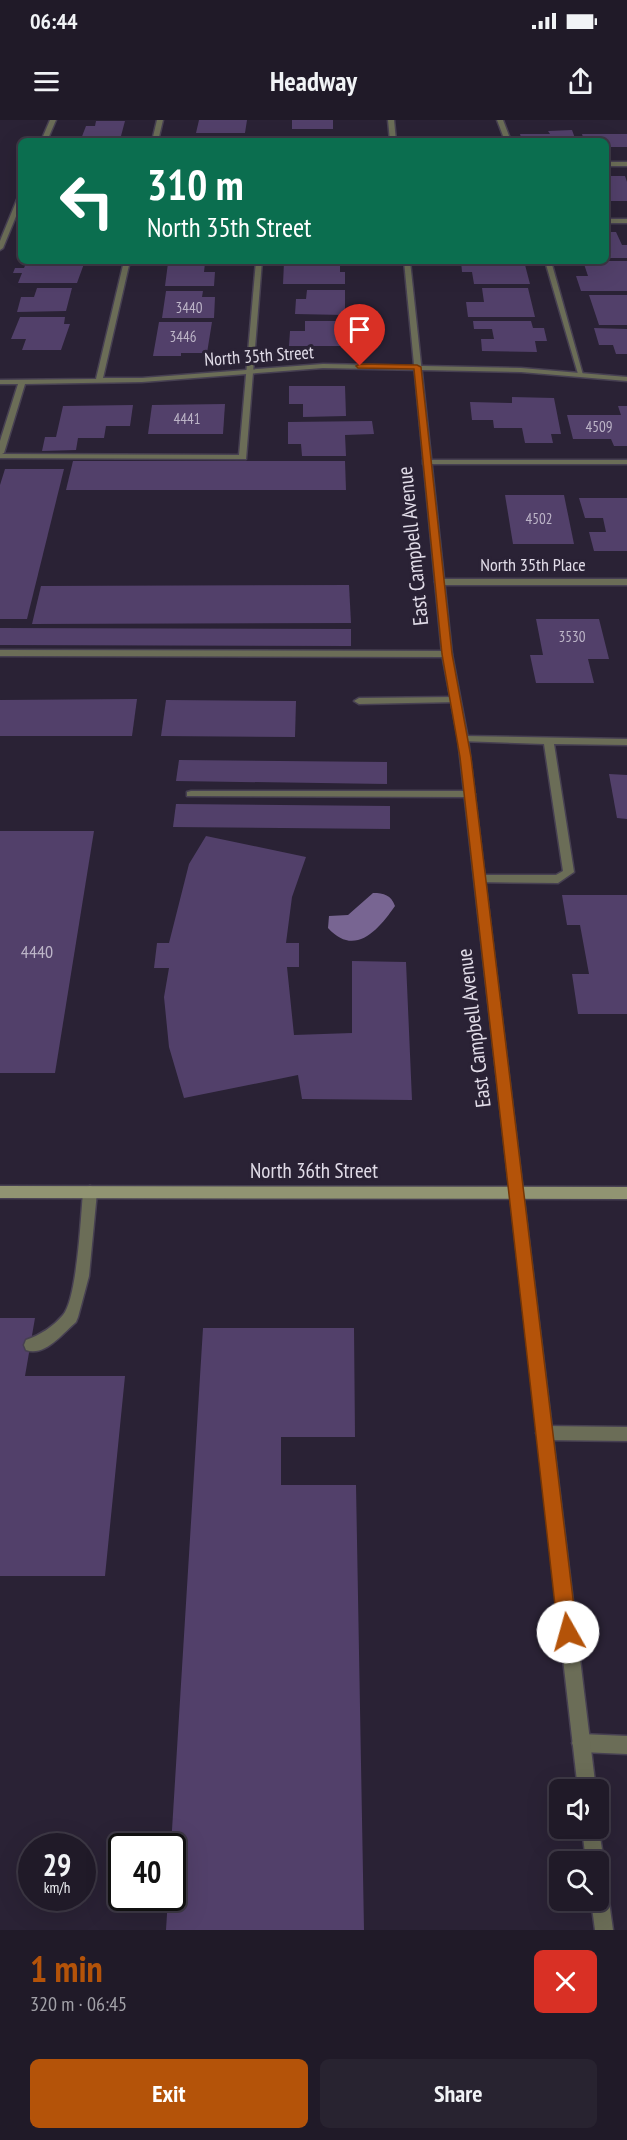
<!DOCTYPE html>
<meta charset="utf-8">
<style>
body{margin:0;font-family:"PT Sans Narrow",sans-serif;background:#282330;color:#f1f3f6;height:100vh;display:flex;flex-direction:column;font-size:22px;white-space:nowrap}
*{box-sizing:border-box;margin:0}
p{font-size:20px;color:#a2a1a8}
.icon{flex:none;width:33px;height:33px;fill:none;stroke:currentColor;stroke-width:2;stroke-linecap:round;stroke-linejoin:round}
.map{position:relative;height:1810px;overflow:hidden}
.details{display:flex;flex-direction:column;background:#201a28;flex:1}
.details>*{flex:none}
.guide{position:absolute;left:18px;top:18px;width:591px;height:126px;border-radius:9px;box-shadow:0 6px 24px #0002,0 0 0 2px #3d3845;background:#0b6e4f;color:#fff;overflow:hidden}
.fabs{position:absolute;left:549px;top:1659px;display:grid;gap:12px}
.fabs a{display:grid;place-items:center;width:60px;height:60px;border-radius:9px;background:#201a28;box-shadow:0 6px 24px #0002,0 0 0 2px #3d3845;font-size:30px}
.speed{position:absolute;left:18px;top:1713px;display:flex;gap:12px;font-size:30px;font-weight:700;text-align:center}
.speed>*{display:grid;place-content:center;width:78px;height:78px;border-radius:50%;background:#201a28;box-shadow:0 6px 24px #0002,0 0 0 2px #3d3845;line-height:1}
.speed small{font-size:15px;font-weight:400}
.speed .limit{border:3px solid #111;border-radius:9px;background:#fff;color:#111}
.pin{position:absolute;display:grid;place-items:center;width:51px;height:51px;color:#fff;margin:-62px -26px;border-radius:50% 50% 50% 0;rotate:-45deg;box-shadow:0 0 6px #0007}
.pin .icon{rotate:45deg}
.me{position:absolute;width:66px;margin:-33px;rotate:353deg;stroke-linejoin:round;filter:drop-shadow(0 0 4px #0008)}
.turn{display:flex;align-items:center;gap:21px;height:126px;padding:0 30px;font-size:27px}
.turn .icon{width:78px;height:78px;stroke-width:2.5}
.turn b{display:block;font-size:42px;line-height:51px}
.round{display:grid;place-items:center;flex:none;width:63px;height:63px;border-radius:9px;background:#282330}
.summary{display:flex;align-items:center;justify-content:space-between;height:102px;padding:0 30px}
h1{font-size:36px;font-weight:600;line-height:45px;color:#b45309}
.cta{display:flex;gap:12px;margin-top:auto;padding:12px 30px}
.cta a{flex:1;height:69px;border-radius:9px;background:#b45309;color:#fff;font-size:24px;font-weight:600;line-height:69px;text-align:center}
.cta a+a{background:#282330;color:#f1f3f6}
.status{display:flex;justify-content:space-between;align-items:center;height:42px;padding:0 30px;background:#201a28;direction:ltr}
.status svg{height:16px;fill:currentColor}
header{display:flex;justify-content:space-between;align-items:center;height:78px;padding:0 30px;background:#201a28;font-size:27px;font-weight:600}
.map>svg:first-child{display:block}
.water{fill:#786592}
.building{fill:#52406a}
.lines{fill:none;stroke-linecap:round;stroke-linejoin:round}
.service-casing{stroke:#474052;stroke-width:3}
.minor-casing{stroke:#474052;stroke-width:3}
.tertiary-casing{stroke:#474052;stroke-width:3}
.secondary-casing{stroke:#474052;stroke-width:3}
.service{fill:#6b6d57;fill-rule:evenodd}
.minor{fill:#6b6d57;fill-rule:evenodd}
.tertiary{fill:#6b6d57;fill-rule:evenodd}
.secondary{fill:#919472;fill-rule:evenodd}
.route{fill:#b45309;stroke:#753606;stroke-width:1.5}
.labels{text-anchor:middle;stroke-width:6;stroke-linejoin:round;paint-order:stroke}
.far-number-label{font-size:15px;fill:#bdb5c8}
.far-street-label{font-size:18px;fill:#e1dce8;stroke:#2a2235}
.number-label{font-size:18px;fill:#bdb5c8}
.street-label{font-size:21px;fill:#e1dce8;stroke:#2a2235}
</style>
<div class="status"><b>06:44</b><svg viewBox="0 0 49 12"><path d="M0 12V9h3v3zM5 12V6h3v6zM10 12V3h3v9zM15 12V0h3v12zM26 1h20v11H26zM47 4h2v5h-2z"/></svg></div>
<header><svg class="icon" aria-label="menu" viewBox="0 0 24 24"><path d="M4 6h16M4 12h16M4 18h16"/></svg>Headway<svg class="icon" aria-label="share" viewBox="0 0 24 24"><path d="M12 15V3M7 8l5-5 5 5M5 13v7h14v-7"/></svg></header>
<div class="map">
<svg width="627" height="1810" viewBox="0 0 627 1810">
<rect width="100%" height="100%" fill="#2a2235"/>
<path class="water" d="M373 773C384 773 391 775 395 786 379 809 355 838 328 808L329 796 348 795Z"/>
<g class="building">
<path d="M199 0H247L245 13H196Z"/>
<rect x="292" y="0" width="41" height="9"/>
<path d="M96 1H125L121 16 81 19 86 6H95Z"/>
<path d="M572 10 576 21H522L520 14H550L548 11Z"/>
<path d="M582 14H627V27H606V21H584Z"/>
<path d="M606 56H625L627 62V81H610L606 71Z"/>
<path d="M606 112H616L622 125H627V138H606Z"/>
<path d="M27 141H85L77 163H18L22 153H13L15 148H24Z"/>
<path d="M461 141H524L530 164H474L472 152H462Z"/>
<path d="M583 141H627V171H581L576 156H588Z"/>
<path d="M284 142H340V152H345V164H283Z"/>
<path d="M168 143H205L204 152H215L214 166H165Z"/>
<path d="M37 168H72L66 191 17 192 21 177H34Z"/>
<path d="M482 168H528L535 197H468L466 182H484Z"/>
<path d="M307 170H345V195L295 194 296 179H306Z"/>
<path d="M166 171H203L202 177H215L214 198H162Z"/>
<path d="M589 175H627V205H599Z"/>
<path d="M20 197H65L64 204H70L61 230H22L26 219H11Z"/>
<path d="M305 201H344L345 226H289L290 211H305Z"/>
<path d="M473 201H531L533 208H544L547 221H535L537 232 482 231 481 219H494L492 209H474Z"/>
<path d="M159 202H212L207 233H181V236H153Z"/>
<path d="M594 208 627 209V234H616L613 225H599Z"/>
<path d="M289 266H345L346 296 303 297V284H289Z"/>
<path d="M512 277 554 278 561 314H551L553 323H525L522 308H494L493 300H472L470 282 512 283Z"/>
<path d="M225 284 223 314H148L152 285Z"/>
<path d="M133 285 130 306H106L104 318H78L76 330 42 331 45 317H56L63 286Z"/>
<path d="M618 286H627V326H614L611 319H573L567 295H621Z"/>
<path d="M372 301 374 314 345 315 346 336H302L301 324H288V302Z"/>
<path d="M73 341H345L346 370H66Z"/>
<path d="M5 349H64L27 499H0V365Z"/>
<path d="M505 375H564L574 424H513Z"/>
<path d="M579 378H627V431H594L589 412H606L603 398H585Z"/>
<path d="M349 465 351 503 32 504 41 466Z"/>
<path d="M536 499H599L609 539H588L594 563H536L530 535H543Z"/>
<path d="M0 508 351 509V526L0 525Z"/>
<path d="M137 579 132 616H0V580Z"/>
<path d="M166 580 296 581 295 617 161 616Z"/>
<path d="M179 640 387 642V664L176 661Z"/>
<path d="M609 654 627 655V699L617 698Z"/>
<path d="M176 684 390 686V709L173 707Z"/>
<path d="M0 711H94L55 953H0Z"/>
<path d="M206 716 306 737 292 777 286 823H299V847H287L294 915 352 913V841L406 842 412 980 302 979 298 955 184 978 169 927 164 877 169 848H154L157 823H169L189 744Z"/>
<path d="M562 775H627V894H578L572 854H589L580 805H567Z"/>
<path d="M0 1198H35L25 1256H125L105 1456H0Z"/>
<path d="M203 1208H354L355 1317H281V1365H356L364 1810H166L168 1778H172L171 1726Z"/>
</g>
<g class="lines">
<g class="service-casing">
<g id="service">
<path d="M50 0H56L47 21H41Z"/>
<path d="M497 0H503L511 21H505Z"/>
<rect x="606" y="42" width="21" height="4"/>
<path d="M21 75V84L3 128 0 130V121L18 77Z"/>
<path d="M256 141H262L246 339 0 338V334L239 335Z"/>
<path d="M545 141H551L583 255 578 254Z"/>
<rect x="423" y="340" width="204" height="4"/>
<path d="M0 530 447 531 452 534 447 537 0 536Z"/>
<path d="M455 577 460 580 458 582 359 584 354 581 359 578Z"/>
<path d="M463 616 627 619V625L554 624 574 752 558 763 476 762 475 759 480 755H556L563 751 544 624 460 621V617Z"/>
<path d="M191 671H470L475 674 470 677 187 676V672Z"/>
<path d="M90 1066 95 1068 97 1072 89 1156 78 1197 76 1202C63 1213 45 1237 26 1230L24 1225 26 1220C40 1215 53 1207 63 1195 77 1179 81 1096 83 1072L85 1068Z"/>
<path d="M544 1306 627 1307V1321L544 1320 539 1318 536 1313 539 1308Z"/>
<path d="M581 1614 627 1616V1634L581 1632 575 1629 572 1623 575 1617Z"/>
</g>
</g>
<g class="minor-casing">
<g id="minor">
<path d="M157 0H163L158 21H152Z"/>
<rect x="606" y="99" width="21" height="4"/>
<path d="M124 141H130L103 258H142L323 244 521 248 627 257V261L521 252 323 248 142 262 25 264 4 333 0 335V321L18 264H0V260L96 259Z"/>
<path d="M627 459V465H439L435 462 439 459Z"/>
</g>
</g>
<g class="tertiary-casing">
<g id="tertiary">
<path d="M388 0H394L396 21H390Z"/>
<path d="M404 141H410L452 534 468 619 596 1670H578L458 619 442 534Z"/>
<path d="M598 1704 604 1742 602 1749 598 1750V1742H586L582 1708H598Z"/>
<path d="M598 1758 605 1760 607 1767 613 1810H595L591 1780H598Z"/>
</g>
</g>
<g class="secondary-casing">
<path id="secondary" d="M0 1066 627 1067V1079L0 1078Z"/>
</g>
<use href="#service" class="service"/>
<use href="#minor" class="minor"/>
<use href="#tertiary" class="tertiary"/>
<use href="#secondary" class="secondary"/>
</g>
<path class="route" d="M360 244 417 245 421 247 452 534 471 637 577 1512 575 1519 568 1522 561 1519 558 1512 460 637 442 534 414 249 358 248 356 246Z"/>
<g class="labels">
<g class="far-number-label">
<text x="189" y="193">3440</text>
<text x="183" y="222">3446</text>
<text x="187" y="304">4441</text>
<text x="599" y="312">4509</text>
<text x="539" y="404">4502</text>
<text x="572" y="522">3530</text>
</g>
<g class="far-street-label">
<text transform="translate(259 236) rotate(-4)" y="6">North 35th Street</text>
<text x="533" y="451">North 35th Place</text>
</g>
<g class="number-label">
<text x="37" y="838">4440</text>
</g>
<g class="street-label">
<text transform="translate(413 426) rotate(-96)" y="7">East Campbell Avenue</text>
<text transform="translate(474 908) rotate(-97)" y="7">East Campbell Avenue</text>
<text x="314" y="1058">North 36th Street</text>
</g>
</g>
</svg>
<div class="fabs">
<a><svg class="icon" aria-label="sound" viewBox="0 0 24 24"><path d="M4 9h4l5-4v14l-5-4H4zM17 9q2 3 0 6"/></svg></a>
<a><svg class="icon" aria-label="search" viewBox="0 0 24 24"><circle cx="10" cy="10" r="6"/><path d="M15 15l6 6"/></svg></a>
</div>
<div class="speed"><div>29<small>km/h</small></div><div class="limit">40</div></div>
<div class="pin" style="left:360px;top:246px;background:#d93025"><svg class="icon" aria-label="arrive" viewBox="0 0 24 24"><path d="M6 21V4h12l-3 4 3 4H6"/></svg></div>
<svg class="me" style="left:568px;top:1512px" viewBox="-20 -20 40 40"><circle r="19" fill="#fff"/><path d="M0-13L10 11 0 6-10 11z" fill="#b45309"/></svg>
<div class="guide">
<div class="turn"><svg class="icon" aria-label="left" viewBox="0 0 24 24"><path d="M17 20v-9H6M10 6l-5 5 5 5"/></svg><div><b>310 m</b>North 35th Street</div></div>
</div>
</div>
<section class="details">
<div class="summary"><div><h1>1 min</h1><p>320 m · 06:45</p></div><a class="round" style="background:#d93025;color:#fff"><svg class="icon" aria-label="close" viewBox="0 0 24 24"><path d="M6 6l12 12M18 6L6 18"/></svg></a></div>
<div class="cta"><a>Exit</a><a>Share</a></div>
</section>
